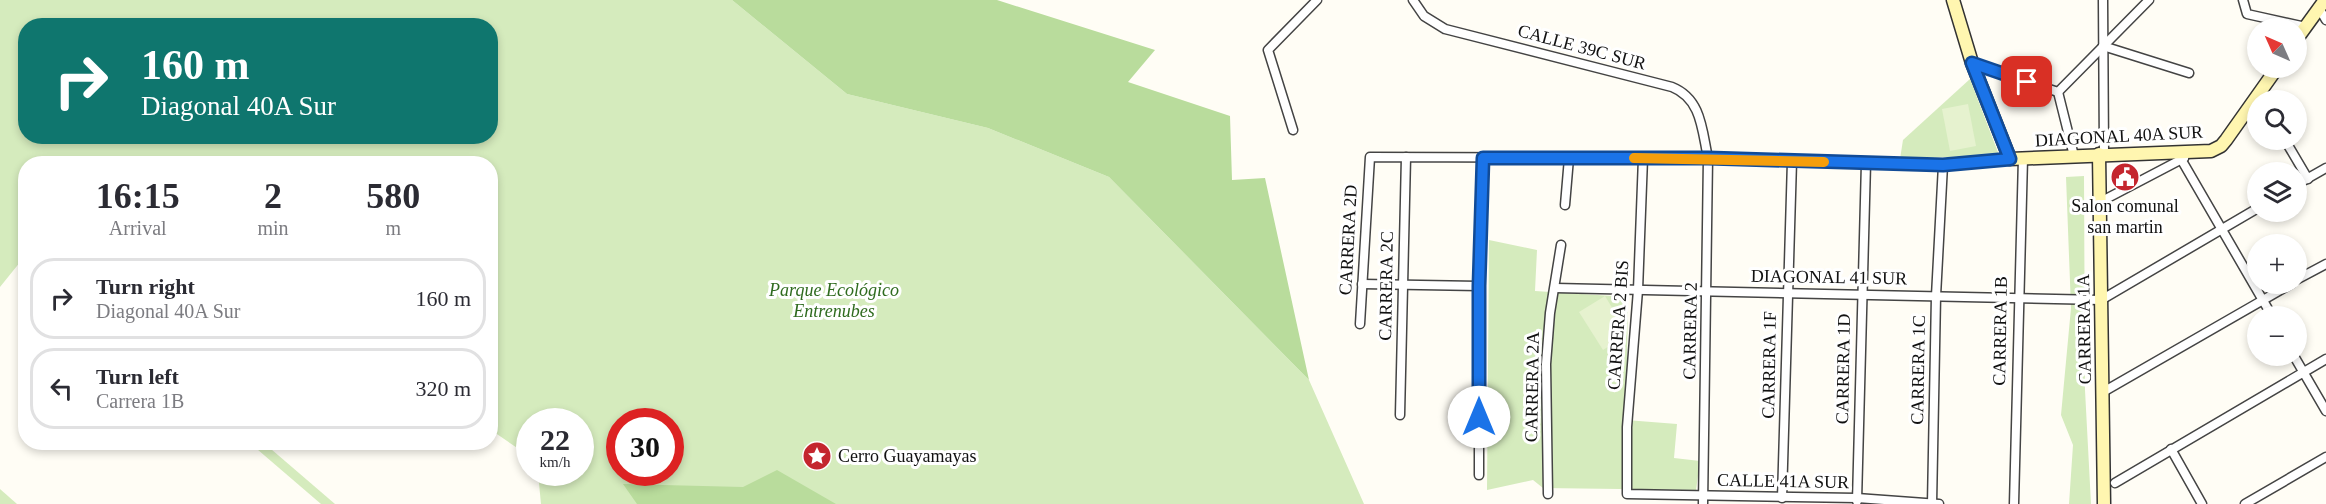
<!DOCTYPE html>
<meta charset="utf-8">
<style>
body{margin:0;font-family:Georgia,serif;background:#f7f7f7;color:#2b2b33;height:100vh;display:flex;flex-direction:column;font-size:22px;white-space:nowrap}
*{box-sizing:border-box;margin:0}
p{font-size:20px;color:#7c7c81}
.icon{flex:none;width:33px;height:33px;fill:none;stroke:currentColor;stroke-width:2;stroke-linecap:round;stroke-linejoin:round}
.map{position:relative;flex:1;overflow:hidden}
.sheet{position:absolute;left:18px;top:156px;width:480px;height:294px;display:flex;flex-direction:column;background:#fff;border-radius:24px;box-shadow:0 3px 9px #0003}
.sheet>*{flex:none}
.top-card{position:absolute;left:18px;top:18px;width:480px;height:126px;border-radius:24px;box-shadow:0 3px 9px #0003;background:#0f766e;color:#fff;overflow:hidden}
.needle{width:39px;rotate:315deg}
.controls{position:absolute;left:2247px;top:18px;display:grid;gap:12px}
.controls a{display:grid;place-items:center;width:60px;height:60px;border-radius:50%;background:#fff;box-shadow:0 3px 9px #0003;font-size:30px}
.speed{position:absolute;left:516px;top:408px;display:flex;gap:12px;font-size:30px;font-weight:700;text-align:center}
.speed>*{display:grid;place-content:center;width:78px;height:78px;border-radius:50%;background:#fff;box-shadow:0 3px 9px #0003;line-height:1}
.speed small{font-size:15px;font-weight:400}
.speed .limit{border:9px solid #d22;background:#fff;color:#111}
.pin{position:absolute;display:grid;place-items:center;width:51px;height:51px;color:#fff;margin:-26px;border-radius:12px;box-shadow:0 3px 9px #0006}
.me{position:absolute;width:66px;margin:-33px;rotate:0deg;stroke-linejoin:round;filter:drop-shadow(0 0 4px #0008)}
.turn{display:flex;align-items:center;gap:21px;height:126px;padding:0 24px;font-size:27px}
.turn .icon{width:78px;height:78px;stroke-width:2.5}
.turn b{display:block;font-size:42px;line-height:51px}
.eta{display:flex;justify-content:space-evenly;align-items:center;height:102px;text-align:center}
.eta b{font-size:36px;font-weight:700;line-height:42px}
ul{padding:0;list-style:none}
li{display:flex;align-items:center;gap:18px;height:81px;margin:0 12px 9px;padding:0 12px;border:3px solid #e1e1e2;border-radius:24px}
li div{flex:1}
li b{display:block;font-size:22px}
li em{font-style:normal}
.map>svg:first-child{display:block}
.green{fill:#d5ebbd;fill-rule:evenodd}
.forest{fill:#b9dc9c}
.pitch{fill:#e6f2cf}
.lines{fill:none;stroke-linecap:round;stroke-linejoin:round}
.street-casing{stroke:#444;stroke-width:11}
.secondary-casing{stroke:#333;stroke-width:15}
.street{stroke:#fff;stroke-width:8}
.secondary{stroke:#fff6b0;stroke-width:12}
.route-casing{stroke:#114b97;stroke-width:15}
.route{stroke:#1a73e8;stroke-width:10}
.slow{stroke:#f59e0b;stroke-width:10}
.labels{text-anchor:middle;stroke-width:6;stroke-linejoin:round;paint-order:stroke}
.street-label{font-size:18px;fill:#111;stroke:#fff}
.poi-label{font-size:18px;fill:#111;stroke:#fff}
.park-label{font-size:18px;font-style:italic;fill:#2f6b1f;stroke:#fff}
</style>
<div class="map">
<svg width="2326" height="504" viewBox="0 0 2326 504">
<rect width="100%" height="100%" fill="#fffdf5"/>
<g class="green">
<path d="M0 0H732L847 94 988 128 1109 177 1309 380 1364 504H541L538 473 580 472V422H530L529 456 491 430 490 164H26L25 256 0 287ZM26 26H490V136H26ZM620 422H670V472H620Z"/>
<path d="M1970 79 1999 155 1900 159 1903 140Z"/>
<path d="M2084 176 2085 390 2091 504H2069L2073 445 2061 415 2071 308 2066 177Z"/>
<path d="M1489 240 1537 250 1535 291 1628 297 1626 420 1677 424 1674 458 1700 461 1696 490 1543 488 1533 480 1487 490Z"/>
<path d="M250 443H264L335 504H321Z"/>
<path d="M0 489 17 504H0Z"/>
</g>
<g class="forest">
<path d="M732 0H997L1155 50 1128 82 1230 116 1232 180 1265 178 1309 380 1109 177 988 128 847 94Z"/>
<path d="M777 470 836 504H637L623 484 743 487Z"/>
</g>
<g class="pitch">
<path d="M1968 104 1976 146 1950 151 1942 109Z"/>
<path d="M1605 296 1628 334 1603 350 1579 312Z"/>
</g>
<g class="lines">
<g class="street-casing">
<g id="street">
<path d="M1413 0 1424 16 1445 29 1672 87C1702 99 1702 131 1708 158L1703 504"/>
<path d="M2103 0 2104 154"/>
<path d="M2243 0 2247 14 2306 27"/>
<path d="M2319 8 2326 20"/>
<path d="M2103 46 2189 73"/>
<path d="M1972 63 2058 92"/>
<path d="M2058 92 2149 0"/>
<path d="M2058 92 2074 156"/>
<path d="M1293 130 1268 50 1317 0"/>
<path d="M2285 140 2308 179"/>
<path d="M1643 158 1638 290 1627 427V494L1857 498 1939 504"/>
<path d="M2181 159 2272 316"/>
<path d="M2296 185 2326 168"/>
<path d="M2100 202 2184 158"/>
<path d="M1565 205 1569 158"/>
<path d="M2296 280 2326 264"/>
<path d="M1362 284 1479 286"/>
<path d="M1555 288 2101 300 2258 208"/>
<path d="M1360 324 1370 157 1708 158 1943 165 2010 159"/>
<path d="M2294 356 2326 411"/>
<path d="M2103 392 2291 284"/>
<path d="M1400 415 1406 157"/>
<path d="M2171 449 2202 504"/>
<path d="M1479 475V286L1483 157"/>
<path d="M2115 483 2326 359"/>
<path d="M1548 494 1546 364 1550 313 1561 245"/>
<path d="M1782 498 1792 161"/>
<path d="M1857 501 1866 163"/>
<path d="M1932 504 1936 296 1943 165"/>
<path d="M2014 504 2023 158"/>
<path d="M2245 504 2326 457"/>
</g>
</g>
<g class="secondary-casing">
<g id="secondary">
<path d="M1953 0 1972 63 2010 159 2211 151 2221 146 2226 140 2277 68"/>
<path d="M2296 40 2325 0"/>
<path d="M2099 154 2104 504"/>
</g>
</g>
<use href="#street" class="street"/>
<use href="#secondary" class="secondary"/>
</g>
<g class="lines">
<g class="route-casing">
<path id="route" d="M1479 417V286L1483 158H1708L1943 165 2010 159 1972 63 2027 82"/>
</g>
<use href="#route" class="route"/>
<path class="slow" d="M1634 158 1824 162"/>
</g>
<defs>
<g id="civic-disc" transform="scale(1.5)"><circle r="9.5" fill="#c4262e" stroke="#fff"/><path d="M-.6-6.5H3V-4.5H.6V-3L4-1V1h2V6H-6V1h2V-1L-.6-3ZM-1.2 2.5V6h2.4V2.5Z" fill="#fff"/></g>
<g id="sight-disc" transform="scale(1.5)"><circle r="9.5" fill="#c4262e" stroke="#fff"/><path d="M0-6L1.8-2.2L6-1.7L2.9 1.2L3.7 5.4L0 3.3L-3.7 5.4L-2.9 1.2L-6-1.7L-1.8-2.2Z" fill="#fff"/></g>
</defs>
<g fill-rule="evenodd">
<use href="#civic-disc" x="2125" y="177"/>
<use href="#sight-disc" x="817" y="456"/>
</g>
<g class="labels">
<g class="street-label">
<text transform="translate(1582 47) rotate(15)" y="6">CALLE 39C SUR</text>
<text transform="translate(2119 136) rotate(-3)" y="6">DIAGONAL 40A SUR</text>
<text transform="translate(1348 240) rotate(-87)" y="6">CARRERA 2D</text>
<text transform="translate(1829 277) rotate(1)" y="6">DIAGONAL 41 SUR</text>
<text transform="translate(1386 286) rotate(-89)" y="6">CARRERA 2C</text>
<text transform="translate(1618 325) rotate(-86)" y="6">CARRERA 2 BIS</text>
<text transform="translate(2084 329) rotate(-91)" y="6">CARRERA 1A</text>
<text transform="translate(1690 331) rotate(-89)" y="6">CARRERA 2</text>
<text transform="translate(2000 331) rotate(-89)" y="6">CARRERA 1B</text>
<text transform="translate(1769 365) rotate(-89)" y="6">CARRERA 1F</text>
<text transform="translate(1843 369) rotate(-89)" y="6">CARRERA 1D</text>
<text transform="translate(1918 370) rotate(-89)" y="6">CARRERA 1C</text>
<text transform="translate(1532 387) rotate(-89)" y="6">CARRERA 2A</text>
<text transform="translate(1783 481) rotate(1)" y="6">CALLE 41A SUR</text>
</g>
<g class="poi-label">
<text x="2125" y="212">Salon comunal<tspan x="2125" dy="21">san martin</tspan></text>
<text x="838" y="462" text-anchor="start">Cerro Guayamayas</text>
</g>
<g class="park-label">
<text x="834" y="296">Parque Ecológico<tspan x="834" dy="21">Entrenubes</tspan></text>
</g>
</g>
</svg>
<div class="controls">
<a><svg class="needle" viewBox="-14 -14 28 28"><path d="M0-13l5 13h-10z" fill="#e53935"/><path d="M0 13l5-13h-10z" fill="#7c7c81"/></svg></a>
<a><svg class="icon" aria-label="search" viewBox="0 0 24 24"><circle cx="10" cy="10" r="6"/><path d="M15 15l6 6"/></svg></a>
<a><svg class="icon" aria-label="layers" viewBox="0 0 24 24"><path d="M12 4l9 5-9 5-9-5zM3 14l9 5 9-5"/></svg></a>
<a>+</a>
<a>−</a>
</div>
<div class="speed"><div>22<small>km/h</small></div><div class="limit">30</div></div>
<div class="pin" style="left:2027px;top:82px;background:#d93025"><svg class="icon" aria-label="arrive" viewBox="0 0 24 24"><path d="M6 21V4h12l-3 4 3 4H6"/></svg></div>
<svg class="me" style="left:1479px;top:417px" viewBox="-20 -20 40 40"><circle r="19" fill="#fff"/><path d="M0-13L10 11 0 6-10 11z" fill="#1a73e8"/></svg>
<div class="top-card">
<div class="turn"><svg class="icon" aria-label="right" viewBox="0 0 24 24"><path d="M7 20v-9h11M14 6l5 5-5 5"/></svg><div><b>160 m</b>Diagonal 40A Sur</div></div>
</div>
<section class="sheet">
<div class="eta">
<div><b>16:15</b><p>Arrival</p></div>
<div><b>2</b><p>min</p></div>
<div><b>580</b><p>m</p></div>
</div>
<ul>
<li><svg class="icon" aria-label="right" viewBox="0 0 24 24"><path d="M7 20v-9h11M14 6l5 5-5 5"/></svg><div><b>Turn right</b><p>Diagonal 40A Sur</p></div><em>160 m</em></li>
<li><svg class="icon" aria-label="left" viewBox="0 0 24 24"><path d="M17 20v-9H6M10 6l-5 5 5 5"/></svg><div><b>Turn left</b><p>Carrera 1B</p></div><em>320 m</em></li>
</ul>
</section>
</div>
